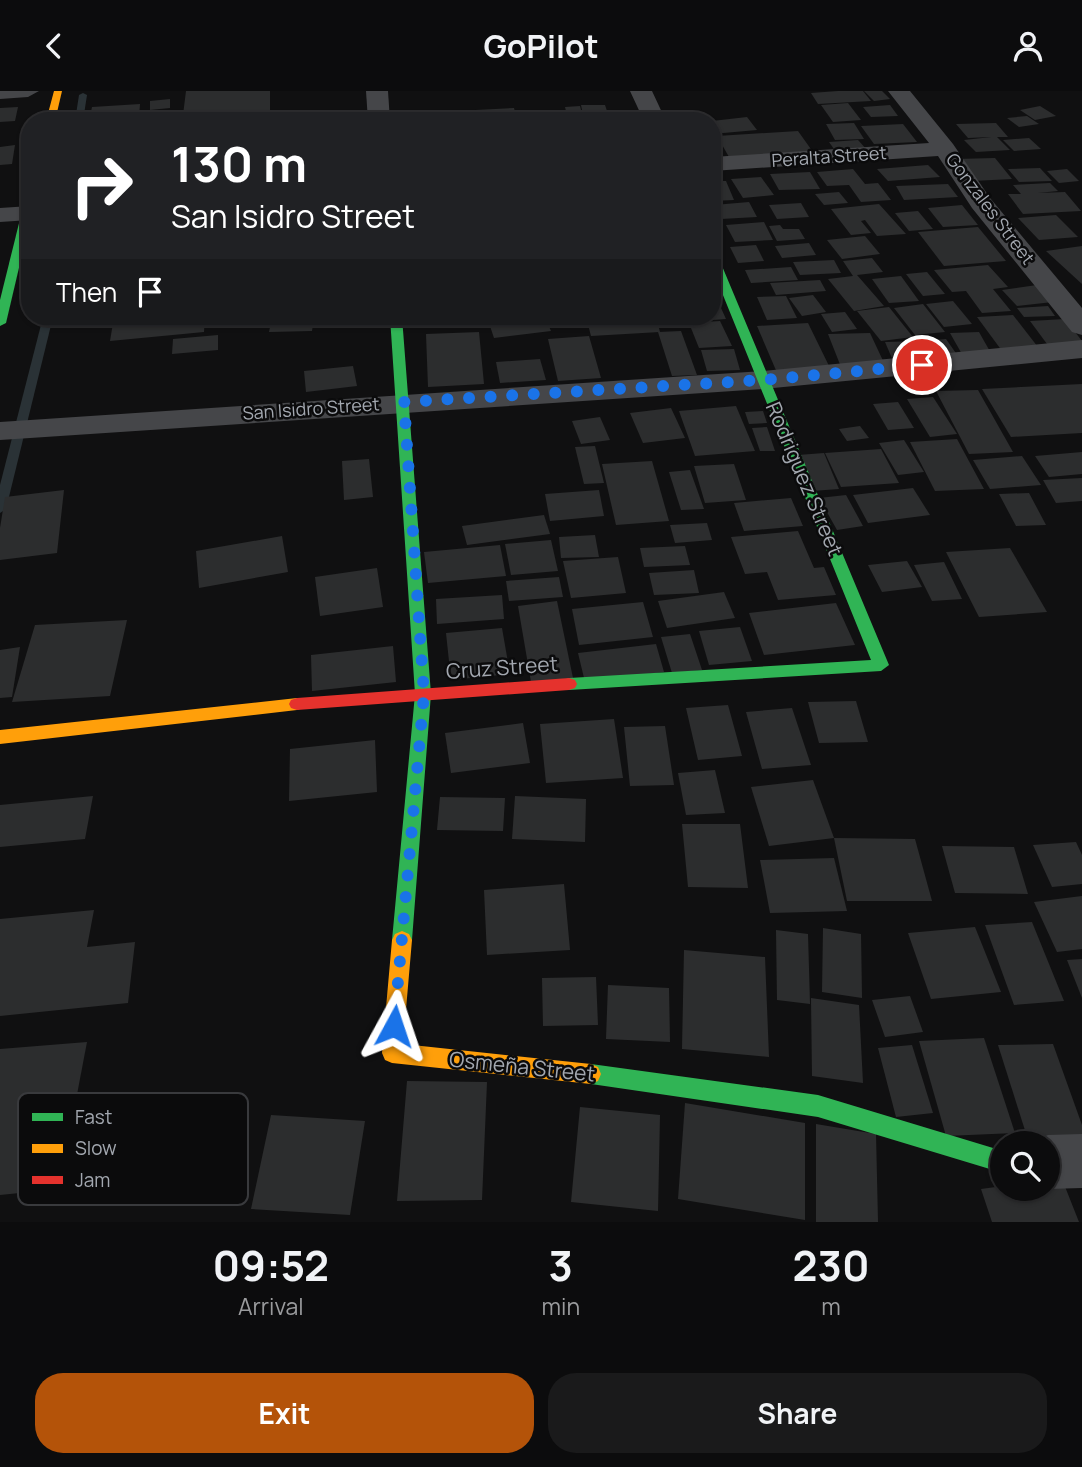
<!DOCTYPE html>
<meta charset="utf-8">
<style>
body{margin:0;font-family:Manrope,sans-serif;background:#1a1a1b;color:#f1f3f6;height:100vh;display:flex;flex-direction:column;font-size:26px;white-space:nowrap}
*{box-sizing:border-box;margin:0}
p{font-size:23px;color:#9a9b9d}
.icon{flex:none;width:38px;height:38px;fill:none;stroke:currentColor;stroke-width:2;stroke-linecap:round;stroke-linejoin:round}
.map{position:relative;height:1131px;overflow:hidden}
.details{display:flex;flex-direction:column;background:#0c0c0d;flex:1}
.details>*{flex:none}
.hud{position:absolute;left:21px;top:21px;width:700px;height:214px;border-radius:28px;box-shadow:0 2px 5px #0004,0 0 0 2px #2c2c2e;background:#202124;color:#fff;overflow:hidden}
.tools{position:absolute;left:990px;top:1040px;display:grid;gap:14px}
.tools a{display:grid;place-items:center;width:70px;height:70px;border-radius:50%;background:#0c0c0d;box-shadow:0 2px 5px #0004,0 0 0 2px #2c2c2e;font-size:35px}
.pin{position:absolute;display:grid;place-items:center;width:60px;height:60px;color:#fff;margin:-30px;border:4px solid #fff;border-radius:50%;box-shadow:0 2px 7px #0007}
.me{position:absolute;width:77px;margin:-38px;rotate:5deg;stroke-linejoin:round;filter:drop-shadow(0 0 5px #0008)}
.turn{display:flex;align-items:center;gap:24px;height:147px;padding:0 35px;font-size:32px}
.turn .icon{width:91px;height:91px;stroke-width:2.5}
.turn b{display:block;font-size:49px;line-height:60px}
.then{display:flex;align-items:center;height:66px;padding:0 35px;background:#0003;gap:14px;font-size:26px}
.eta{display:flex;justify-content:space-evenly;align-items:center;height:119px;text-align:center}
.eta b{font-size:42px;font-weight:700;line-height:49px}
.cta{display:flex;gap:14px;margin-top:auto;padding:14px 35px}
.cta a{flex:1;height:80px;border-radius:28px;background:#b45309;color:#fff;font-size:28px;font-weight:700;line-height:80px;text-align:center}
.cta a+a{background:#1a1a1b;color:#f1f3f6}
header{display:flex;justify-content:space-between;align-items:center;height:91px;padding:0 35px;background:#0c0c0d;font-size:32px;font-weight:700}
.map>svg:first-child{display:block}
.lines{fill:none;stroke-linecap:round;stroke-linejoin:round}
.stream{fill:#2a3236;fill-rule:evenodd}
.building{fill:#2c2d2e}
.street{fill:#454649;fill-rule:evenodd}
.fast{fill:#30b455;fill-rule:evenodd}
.slow{fill:#ff9f0a;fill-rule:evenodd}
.jam{fill:#e5322d;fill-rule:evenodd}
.route{stroke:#1a73e8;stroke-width:12;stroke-dasharray:0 21.6}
.labels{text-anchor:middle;stroke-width:5;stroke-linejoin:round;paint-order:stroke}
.far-street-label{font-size:18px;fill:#a3a8b0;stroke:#0b0b0c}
.street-label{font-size:21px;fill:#a3a8b0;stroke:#0b0b0c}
.key{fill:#0b0b0c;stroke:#393a3d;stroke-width:2}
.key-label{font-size:19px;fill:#a3a8b0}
</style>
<header><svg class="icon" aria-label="back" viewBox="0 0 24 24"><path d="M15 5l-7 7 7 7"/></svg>GoPilot<svg class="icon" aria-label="person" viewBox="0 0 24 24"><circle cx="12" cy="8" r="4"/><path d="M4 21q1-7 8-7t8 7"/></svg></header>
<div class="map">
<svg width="1082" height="1131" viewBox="0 0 1082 1131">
<rect width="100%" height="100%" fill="#101011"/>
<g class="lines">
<g class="stream">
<path d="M83 2 87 4 83 30H75L79 4Z"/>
<path d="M43 226H53L6 418 0 422V394Z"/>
</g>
</g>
<g class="building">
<path d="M186 0H270V19L183 24Z"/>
<path d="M838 0H863L871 10 818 13 811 2Z"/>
<path d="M864 0H882L890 8 874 10Z"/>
<path d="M170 8V17L150 19V10Z"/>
<path d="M848 12 861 29 833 31 821 14Z"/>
<path d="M140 13 139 27 89 30 92 16Z"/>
<path d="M581 14H605L608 23 583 24Z"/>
<path d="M890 14 898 25 871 26 863 16Z"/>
<path d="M580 15 582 23 567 24 565 16Z"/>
<path d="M1040 15 1056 25 1035 29 1020 19Z"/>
<path d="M18 16 15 30 0 31V17Z"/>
<path d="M514 17 517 29 477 30 475 19Z"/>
<path d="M635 24 636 30H613L612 25Z"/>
<path d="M1027 25 1039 33 1019 36 1007 27Z"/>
<path d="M747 26 757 39 712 43V30Z"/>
<path d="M854 32 864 48 835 49 826 33Z"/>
<path d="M996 32 1008 46H997L1010 59 976 61 964 49 991 46 968 47 956 33Z"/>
<path d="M903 33 917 51 874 53 861 35Z"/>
<path d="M798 40 813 61 729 66 717 45Z"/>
<path d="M1029 47 1041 58 1014 60 1003 49Z"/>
<path d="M858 49 867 59 836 61 829 51Z"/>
<path d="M15 54 12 73 0 74V56Z"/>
<path d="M995 67 1012 88 973 90 956 68Z"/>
<path d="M928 74 940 86 888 90 877 78Z"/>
<path d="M1040 77 1052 90 1019 91 1008 78Z"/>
<path d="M853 78 865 93 878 92 891 109 861 111 849 94 827 95 817 81Z"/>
<path d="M1067 78 1079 90 1059 92 1047 80Z"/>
<path d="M810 81 820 98 779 99 770 83Z"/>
<path d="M761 86 774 104 743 107 731 88Z"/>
<path d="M712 90H726L734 109 712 110Z"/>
<path d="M1050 92 1058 100 1038 102 1065 101 1081 120 1023 123 1008 103H1021L1013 94Z"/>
<path d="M948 93 958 106 904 109 896 95Z"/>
<path d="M839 101 848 112 824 114 815 103Z"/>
<path d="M749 111 757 126 721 128 714 114Z"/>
<path d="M801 112 809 126 777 128 769 114Z"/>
<path d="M879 113 906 143 877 145 865 129 861 130 871 142 851 144 831 118Z"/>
<path d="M962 114 978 134 943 136 928 117Z"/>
<path d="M918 120 933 138 909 140 895 122Z"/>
<path d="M1056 124 1078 146 1039 149 1018 127Z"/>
<path d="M764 131 773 149 735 151 726 134Z"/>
<path d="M780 134 783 138H799L805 148 777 150 769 135Z"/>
<path d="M978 136 1006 170 944 175 918 141Z"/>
<path d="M865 145 880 163 842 168 827 149Z"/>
<path d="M809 152 816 164 782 167 775 155Z"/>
<path d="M756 154 764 170 738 172 730 156Z"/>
<path d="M1082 155V193L1046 160Z"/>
<path d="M872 167 883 181 857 184 884 215 854 220 828 188 853 185 843 170Z"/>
<path d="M834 169 841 182 800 184 793 171Z"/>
<path d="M988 174 1008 196 993 198 1011 220 982 222 966 200 952 201 934 179Z"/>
<path d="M791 176 798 189 751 192 745 179Z"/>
<path d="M927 181 945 203 923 205 906 183Z"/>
<path d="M901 185 919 210 889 212 872 188Z"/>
<path d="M820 189 826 200 776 204 770 192Z"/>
<path d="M1037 194 1053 211 1017 215 1002 199Z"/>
<path d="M712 197 726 228 674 232 672 226H712Z"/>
<path d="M813 204 826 221 802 225 789 207Z"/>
<path d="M786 205 797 227 767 229 757 206Z"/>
<path d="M953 210 972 233 944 236 926 213Z"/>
<path d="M923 213 945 241 915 244 894 217Z"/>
<path d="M1048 215 1055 225 1024 226 1017 217Z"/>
<path d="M889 216 913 246 881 250 857 220Z"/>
<path d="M845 221 857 238 832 241 821 223Z"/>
<path d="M1013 224 1041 260 1005 264 977 226Z"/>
<path d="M114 226H205L204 241 110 250Z"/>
<path d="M272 226H314L312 240 269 241Z"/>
<path d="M412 226H454V228L413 231Z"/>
<path d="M487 226H545L551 240 494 247Z"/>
<path d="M586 226H656L660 241 591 245Z"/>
<path d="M1065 228 1082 250V255L1050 257 1030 230Z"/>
<path d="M720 230 732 255 699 257 689 232Z"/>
<path d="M808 232 832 281 778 284 757 235Z"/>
<path d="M681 240 697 284 672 285 658 241Z"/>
<path d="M479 241 484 293 428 296 426 243Z"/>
<path d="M979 241 992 264 963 265 950 242Z"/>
<path d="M870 242 885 274 841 276 828 243Z"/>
<path d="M218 244V259L172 263 173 248Z"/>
<path d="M589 245 601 287 558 290 548 248Z"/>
<path d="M946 248 960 268 937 269 924 250Z"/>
<path d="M919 250 929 270 894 272 885 251Z"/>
<path d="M734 258 740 279 707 280 701 259Z"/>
<path d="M540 268 546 289 500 292 496 271Z"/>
<path d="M353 275 357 295 306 301 304 280Z"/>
<path d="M1082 293V342L1011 346 982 298Z"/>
<path d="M978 299 1013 361 969 363 936 300Z"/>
<path d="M933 306 957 343 930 346 907 308Z"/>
<path d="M898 311 914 337 888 339 873 313Z"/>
<path d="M736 315 755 360 695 365 679 320Z"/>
<path d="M671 317 685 347 643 352 630 322Z"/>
<path d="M763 320 767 332 749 333 745 321Z"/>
<path d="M600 326 610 349 581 353 572 330Z"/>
<path d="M860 335 869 347 847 350 839 338Z"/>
<path d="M767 336 775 360H760L752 337Z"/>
<path d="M957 348 984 398 935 400 910 351Z"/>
<path d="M904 349 924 381 898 384 879 352Z"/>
<path d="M595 355 604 392 584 393 575 356Z"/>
<path d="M881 358 899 392 841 396 825 362Z"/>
<path d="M1082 361V383L1049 386 1035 365Z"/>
<path d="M824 362 839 398 812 400 798 364Z"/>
<path d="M1022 365 1041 394 990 398 973 369Z"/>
<path d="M369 368 373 406 344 409 342 370Z"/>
<path d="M652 370 669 430 616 434 602 373Z"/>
<path d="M734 373 746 409 705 412 694 375Z"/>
<path d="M690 379 704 418 681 419 669 381Z"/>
<path d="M1082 387V410L1056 412 1043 389Z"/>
<path d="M913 397 930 424 868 432 853 404Z"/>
<path d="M64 399 57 462 0 469V437L5 406Z"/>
<path d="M599 399 604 425 550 430 545 403Z"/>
<path d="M1029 402 1046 434 1016 435 999 403Z"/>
<path d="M846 404 863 435 837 439 819 407Z"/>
<path d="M791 407 803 435 744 440 734 412Z"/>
<path d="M544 424 550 443 467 454 462 435Z"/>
<path d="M707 432 712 449 675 452 670 434Z"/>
<path d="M798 440 814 477 824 476 836 504 778 509 767 481 745 483 731 446Z"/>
<path d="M595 444 599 466 561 467 559 446Z"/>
<path d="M282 445 288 481 199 497 196 460Z"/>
<path d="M551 449 558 480 511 484 505 453Z"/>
<path d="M500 454 506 485 428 492 424 461Z"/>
<path d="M685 455 690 474 644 476 640 457Z"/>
<path d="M1010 457 1047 521 979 526 946 461Z"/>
<path d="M618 466 626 502 571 507 563 470Z"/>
<path d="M907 470 922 496 882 501 868 474Z"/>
<path d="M944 471 962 508 932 510 914 474Z"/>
<path d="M377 477 383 516 320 525 315 486Z"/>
<path d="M694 479 699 502 654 504 649 482Z"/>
<path d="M559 486 563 506 509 510 506 490Z"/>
<path d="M724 501 735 527 667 537 658 510Z"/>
<path d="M502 504 504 528 437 533 436 508Z"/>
<path d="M557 510 573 587 531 591 518 515Z"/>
<path d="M643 511 653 546 579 554 572 518Z"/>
<path d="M836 512 855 554 764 564 749 522Z"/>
<path d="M127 529 110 605 12 611 35 534Z"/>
<path d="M740 536 752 570 709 574 699 540Z"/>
<path d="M502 537 510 583 451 589 446 542Z"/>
<path d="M690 543 702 579 672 582 661 546Z"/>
<path d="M656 553 664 581 585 591 578 562Z"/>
<path d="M393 555 396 591 312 600 311 564Z"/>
<path d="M20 556 12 606 0 607V559Z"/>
<path d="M856 610 868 651 819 652 808 611Z"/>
<path d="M728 614 742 665 698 669 686 617Z"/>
<path d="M792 617 811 674 762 678 746 621Z"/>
<path d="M614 628 623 687 546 692 540 633Z"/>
<path d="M523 632 530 672 451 682 445 642Z"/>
<path d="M665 635 674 694 630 695 624 636Z"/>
<path d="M375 649 377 701 289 710 290 658Z"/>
<path d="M715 679 725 722 686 724 678 682Z"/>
<path d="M813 689 834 747 769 755 751 696Z"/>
<path d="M93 705 85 748 0 756V714Z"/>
<path d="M515 705 586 708 585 751 512 748Z"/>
<path d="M440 706 505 707 503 740 437 739Z"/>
<path d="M682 733H740L748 797 688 796Z"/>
<path d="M834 747 915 748 932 810H847Z"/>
<path d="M1076 751 1082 764V793L1052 796 1033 754Z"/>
<path d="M942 755 1014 756 1028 803 955 802Z"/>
<path d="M834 767 847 820 770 822 760 769Z"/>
<path d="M564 793 570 859 487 864 484 799Z"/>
<path d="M1082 805V858L1057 861 1034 811Z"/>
<path d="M94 819 87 856 135 851 128 912 0 925V828Z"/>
<path d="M1032 831 1064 910 1014 914 985 834Z"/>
<path d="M975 836 1001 901 931 908 908 842Z"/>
<path d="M823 837 861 843 862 907 822 901Z"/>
<path d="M776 839 808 843 810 913 777 909Z"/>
<path d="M684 859 765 866 769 966 682 958Z"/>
<path d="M1082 868V907L1067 869Z"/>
<path d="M596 886 598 934 543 935 542 887Z"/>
<path d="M608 894 669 897 670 951 606 948Z"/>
<path d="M910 905 923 941 885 946 872 909Z"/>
<path d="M811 907 859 914 863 992 812 985Z"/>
<path d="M984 947 1015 1042 946 1045 919 950Z"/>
<path d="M87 951 59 1098 0 1104V958Z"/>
<path d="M1053 953 1082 1034V1051L1029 1052 998 954Z"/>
<path d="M912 954 933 1022 896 1026 878 957Z"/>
<path d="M407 990 487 991 482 1109 397 1110Z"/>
<path d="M685 1012 805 1032V1129L678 1108Z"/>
<path d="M580 1016 660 1024 658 1120 571 1111Z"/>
<path d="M271 1024 365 1030 350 1124 251 1118Z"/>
<path d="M816 1033 876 1043 878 1131H816Z"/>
<path d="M1062 1088 1079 1131H992L981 1098 1003 1095 1048 1097Z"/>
</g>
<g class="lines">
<g class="street">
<path d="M0 0H39L28 6 0 8Z"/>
<path d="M366 0H388L390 30H368Z"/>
<path d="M630 0H652L666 30H644Z"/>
<path d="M888 0H910L953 53 990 107 1082 217V244L1072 241 972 117 938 65 712 80V66L929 52Z"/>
<path d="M30 115V129L0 131V117Z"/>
<path d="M1082 249V267L763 298 0 349V331L763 280Z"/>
<path d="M1082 1043V1097L1048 1098 1046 1097 1048 1052H1029L1048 1044Z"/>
</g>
<g class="fast">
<path d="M30 105V130L6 232 0 235V209L25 108Z"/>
<path d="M712 160 717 163 889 574 881 580 569 599 563 597 561 593 563 589 569 587 871 569 712 177Z"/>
<path d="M390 226H402L431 603 412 849 409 855 402 858 395 855 392 849 415 603Z"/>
<path d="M591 973 818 1004 1003 1060V1082L818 1026 591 993 584 990 581 983 584 976Z"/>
</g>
<g class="slow">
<path d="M54 0H62L55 30H46Z"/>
<path d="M297 607 303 609 305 613 303 617 297 619 0 653V639Z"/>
<path d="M402 840 409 843 412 849 403 953 591 973 598 976 601 983 598 990 591 993 392 972 385 969 382 962 392 849 395 843Z"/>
</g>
<path class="jam" d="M569 587 575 589 577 593 575 597 569 599 297 619 291 617 289 613 291 609 297 607Z"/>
</g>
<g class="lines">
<path class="route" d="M394 935 424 603 404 311 763 289 922 274"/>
</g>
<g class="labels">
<g class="far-street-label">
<text transform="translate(829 66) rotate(-4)" y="6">Peralta Street</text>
<text transform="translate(990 118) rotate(53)" y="6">Gonzales Street</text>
<text transform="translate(311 318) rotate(-4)" y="6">San Isidro Street</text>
</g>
<g class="street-label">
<text transform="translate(804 388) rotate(67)" y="7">Rodriguez Street</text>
<text transform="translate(502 577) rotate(-4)" y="7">Cruz Street</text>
<text transform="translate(522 976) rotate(6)" y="7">Osmeña Street</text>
</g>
</g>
<rect x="18" y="1002" width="230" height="112" rx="10" class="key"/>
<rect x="32" y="1022" width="31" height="8" fill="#30b455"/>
<rect x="32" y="1053" width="31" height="9" fill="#ff9f0a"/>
<rect x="32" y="1085" width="31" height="8" fill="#e5322d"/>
<g class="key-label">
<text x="75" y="1033">Fast</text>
<text x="75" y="1064">Slow</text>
<text x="75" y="1096">Jam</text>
</g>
</svg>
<div class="tools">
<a><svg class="icon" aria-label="search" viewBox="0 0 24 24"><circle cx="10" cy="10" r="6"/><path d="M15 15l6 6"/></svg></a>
</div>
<div class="pin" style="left:922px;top:274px;background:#d93025"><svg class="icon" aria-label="arrive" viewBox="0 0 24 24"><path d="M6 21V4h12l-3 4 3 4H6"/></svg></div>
<svg class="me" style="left:394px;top:935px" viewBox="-20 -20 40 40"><path d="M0-17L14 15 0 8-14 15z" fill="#1a73e8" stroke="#fff" stroke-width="4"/></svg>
<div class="hud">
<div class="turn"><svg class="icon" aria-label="right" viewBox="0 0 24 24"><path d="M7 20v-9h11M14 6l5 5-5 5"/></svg><div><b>130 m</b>San Isidro Street</div></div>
<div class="then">Then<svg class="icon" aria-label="arrive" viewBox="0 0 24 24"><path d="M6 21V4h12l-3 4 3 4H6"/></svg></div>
</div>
</div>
<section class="details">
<div class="eta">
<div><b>09:52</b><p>Arrival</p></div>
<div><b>3</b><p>min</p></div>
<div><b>230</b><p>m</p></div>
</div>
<div class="cta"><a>Exit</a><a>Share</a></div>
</section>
